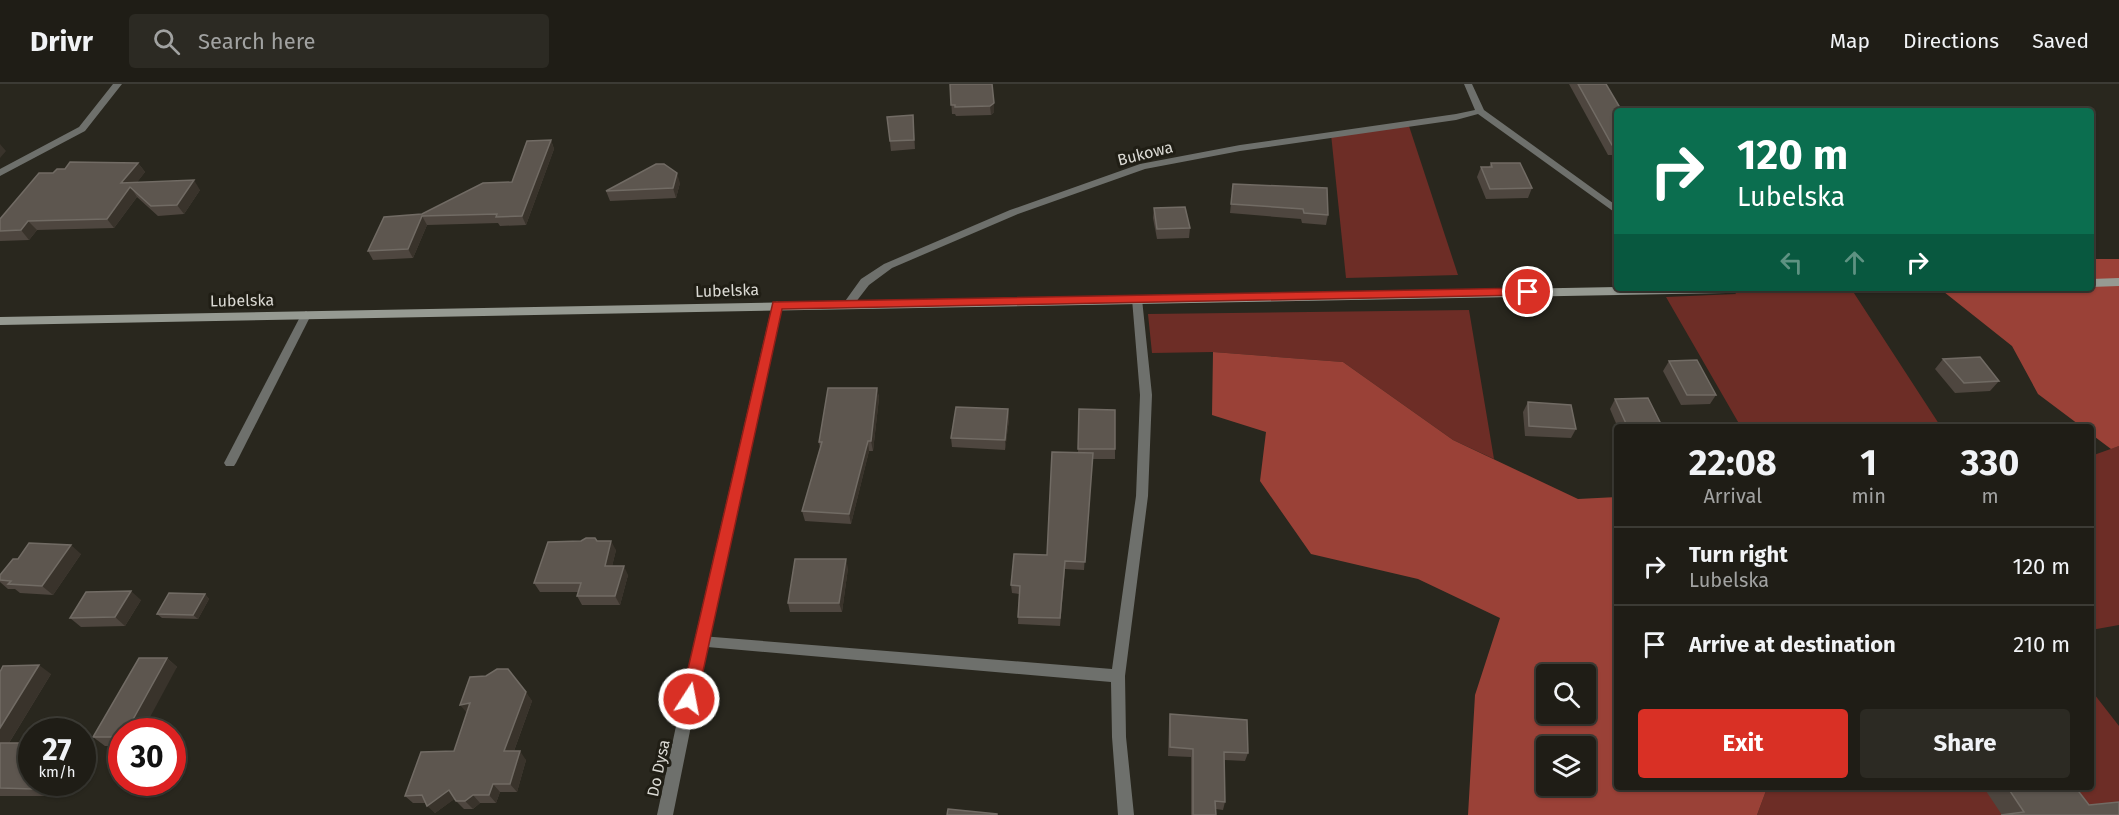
<!DOCTYPE html>
<style>
body{margin:0;font-family:"Fira Sans",sans-serif;background:#2c2a23;color:#f1f3f6;height:100vh;display:flex;flex-direction:column;font-size:22px;white-space:nowrap}
*{box-sizing:border-box;margin:0}
p{font-size:20px;color:#a1a2a1}
.icon{flex:none;width:33px;height:33px;fill:none;stroke:currentColor;stroke-width:2;stroke-linecap:round;stroke-linejoin:round}
.map{position:relative;flex:1;overflow:hidden}
.details{position:absolute;left:1614px;top:340px;width:480px;height:366px;display:flex;flex-direction:column;background:#1f1d16;border-radius:6px;box-shadow:0 2px 4px #0004,0 0 0 2px #3c3b35}
.details>*{flex:none}
.hud{position:absolute;left:1614px;top:24px;width:480px;height:183px;border-radius:6px;box-shadow:0 2px 4px #0004,0 0 0 2px #3c3b35;background:#0b6e4f;color:#fff;overflow:hidden}
.tools{position:absolute;left:1536px;top:580px;display:grid;gap:12px}
.tools a{display:grid;place-items:center;width:60px;height:60px;border-radius:6px;background:#1f1d16;box-shadow:0 2px 4px #0004,0 0 0 2px #3c3b35;font-size:30px}
.speed{position:absolute;left:18px;top:634px;display:flex;gap:12px;font-size:30px;font-weight:700;text-align:center}
.speed>*{display:grid;place-content:center;width:78px;height:78px;border-radius:50%;background:#1f1d16;box-shadow:0 2px 4px #0004,0 0 0 2px #3c3b35;line-height:1}
.speed small{font-size:15px;font-weight:400}
.speed .limit{border:9px solid #d22;background:#fff;color:#111}
.pin{position:absolute;display:grid;place-items:center;width:51px;height:51px;color:#fff;margin:-26px;border:3px solid #fff;border-radius:50%;box-shadow:0 2px 6px #0007}
.me{position:absolute;width:66px;margin:-33px;rotate:11deg;stroke-linejoin:round;filter:drop-shadow(0 0 4px #0008)}
.turn{display:flex;align-items:center;gap:21px;height:126px;padding:0 24px;font-size:27px}
.turn .icon{width:78px;height:78px;stroke-width:2.5}
.turn b{display:block;font-size:42px;line-height:51px}
.lanes{display:flex;align-items:center;height:57px;padding:0 24px;background:#0003;justify-content:center;gap:30px;direction:ltr}
.lanes .off{opacity:.35}
.eta{display:flex;justify-content:space-evenly;align-items:center;height:102px;text-align:center}
.eta b{font-size:36px;font-weight:700;line-height:42px}
.button{display:flex;gap:12px;margin-top:auto;padding:12px 24px}
.button a{flex:1;height:69px;border-radius:6px;background:#d93025;color:#fff;font-size:24px;font-weight:700;line-height:69px;text-align:center}
.button a+a{background:#2c2a23;color:#f1f3f6}
ul{padding:0;list-style:none}
li{display:flex;align-items:center;gap:18px;height:78px;padding:0 24px;border-top:2px solid #3c3b35}
li div{flex:1}
li b{display:block;font-size:22px}
li em{font-style:normal}
header{display:flex;align-items:center;gap:36px;box-sizing:border-box;height:84px;padding:0 30px;background:#1f1d16;border-bottom:2px solid #3c3b35}
header strong{font-size:28px}
nav{display:flex;gap:33px;margin-inline-start:auto;font-size:21px}
.search{width:420px;height:54px;background:#2c2a23;display:flex;align-items:center;gap:15px;box-sizing:border-box;padding:0 21px;border-radius:6px;color:#a1a2a1;font-size:22px}
.map>svg:first-child{display:block}
.green{fill:#6d2d26}
.forest{fill:#9a4137;fill-rule:evenodd}
.lines{fill:none;stroke-linecap:round;stroke-linejoin:round}
.lane{fill:#6e706c;fill-rule:evenodd}
.street{fill:#6e706c;fill-rule:evenodd}
.secondary{fill:#969a92;fill-rule:evenodd}
.wall{fill:#4e463f}
.shaded-wall{fill:#39332b}
.building{fill:#5d564f;stroke:#716b64;stroke-width:1.5}
.route{fill:#d93025;stroke:#8d1f18;stroke-width:1.5}
.labels{text-anchor:middle;stroke-width:6;stroke-linejoin:round;paint-order:stroke}
.street-label{font-size:16px;fill:#dbdad4;stroke:#201e15}
</style>
<header>
<strong>Drivr</strong>
<div class="search"><svg class="icon" aria-label="search" viewBox="0 0 24 24"><circle cx="10" cy="10" r="6"/><path d="M15 15l6 6"/></svg>Search here</div>
<nav><a>Map</a><a>Directions</a><a>Saved</a></nav>
</header>
<div class="map">
<svg width="2119" height="731" viewBox="0 0 2119 731">
<rect width="100%" height="100%" fill="#29271e"/>
<g class="green">
<path d="M1408 39 1458 191 1346 194 1331 50Z"/>
<path d="M1732 204H1792L1795 207 1852 206 1941 343H1741L1666 213 1736 210Z"/>
<path d="M1469 226 1494 375 1453 356 1343 278 1213 268 1152 269 1148 230Z"/>
<path d="M2119 362V541L2091 546V372Z"/>
<path d="M2091 606 2119 642V731H1757L1767 704H2091Z"/>
</g>
<g class="forest">
<path d="M2091 175H2119V362L2111 365 2091 350V344L2082 343 2038 310 2012 262 1939 204H2091Z"/>
<path d="M1213 268 1343 278 1453 356 1578 415 1617 413V704H1767L1757 731H1468L1475 611 1500 534 1418 495 1311 470 1260 397 1266 348 1212 331ZM1546 591H1586V630H1546ZM1546 663H1586V702H1546Z"/>
</g>
<g class="lines">
<g class="lane">
<path d="M113 0H122L85 47 0 92V85L79 43Z"/>
<path d="M1137 211 1142 215 1152 311 1148 412 1125 592 1126 653 1134 731H1118L1112 653 1111 598 696 562 694 558 696 554 701 552 1112 585 1136 412 1140 311 1132 215Z"/>
<path d="M306 227 311 231 236 379 234 382H226L224 379 301 231Z"/>
</g>
<g class="street">
<path d="M1464 0H1472L1484 26 1617 122V130L1478 30 1456 36 1240 67 1145 85 1018 130 892 184 869 201 852 223H844L843 220 861 195 884 180 1010 126 1140 80 1240 61 1456 30 1475 26Z"/>
<path d="M777 217 782 221 708 558 673 731H657L694 558 772 221Z"/>
</g>
<g class="secondary">
<path d="M2119 194V202L2091 203V195Z"/>
<path d="M1617 203 1785 204 1780 208 0 241V233Z"/>
</g>
</g>
<g class="wall">
<path d="M950 0H992L994 28 991 31 956 32 955 30H952Z"/>
<path d="M1569 0H1606L1617 27V71H1608Z"/>
<path d="M913 31 915 65 891 67 887 33Z"/>
<path d="M551 56 554 65 526 141 500 142 498 139 427 141 413 174 373 176 368 167 422 130 512 98Z"/>
<path d="M138 79 145 88 137 98 200 106 184 130 158 132 137 113 114 144 37 146 29 156 0 157V135L53 89 65 85Z"/>
<path d="M1491 79 1532 104 1528 114 1486 115 1477 93 1481 83H1489Z"/>
<path d="M680 99 676 114 610 117 606 107Z"/>
<path d="M1233 100 1328 131 1326 141 1302 139 1301 135 1230 129Z"/>
<path d="M1154 124 1190 144 1189 154 1157 155 1153 134Z"/>
<path d="M1943 275 1999 297 1990 307 1955 309 1935 285Z"/>
<path d="M1669 277 1716 311 1710 320 1681 321 1663 287Z"/>
<path d="M877 304 879 314 873 367H869L851 440 805 437 802 427 820 364 819 358Z"/>
<path d="M1615 315 1663 344H1618L1610 325Z"/>
<path d="M1528 318 1576 345 1571 354 1525 352 1523 328Z"/>
<path d="M1008 325 1009 335 1005 366 952 363 951 354Z"/>
<path d="M1079 325 1115 365V375H1092L1084 486 1065 485 1060 542 1018 540 1019 510 1012 509 1011 501 1047 471 1078 369Z"/>
<path d="M597 457 616 466 612 482 628 491 620 521H582L577 512 578 508H540L534 499Z"/>
<path d="M81 470 53 511 20 509 15 505H8L0 498V491L18 475Z"/>
<path d="M848 484 842 528H790L788 519Z"/>
<path d="M205 510 209 515 198 535 162 534 157 530Z"/>
<path d="M141 516 125 542 81 543 70 534Z"/>
<path d="M167 574 177 583 122 648V662H105L93 653Z"/>
<path d="M508 585 532 617 514 667 526 676 517 708H500L496 719H480L473 725H464L454 715 435 729 426 719H413L405 712 454 667 486 592Z"/>
<path d="M0 588 51 590 9 659 46 712H0Z"/>
<path d="M1170 630 1248 669 1245 677 1225 676V718L1223 726 1216 725V731H1191V673L1168 672 1169 638Z"/>
<path d="M1984 704H2076L2089 721 2002 731Z"/>
</g>
<g class="shaded-wall">
<path d="M994 19V28L991 31 990 22Z"/>
<path d="M551 56 554 65 526 141 522 132Z"/>
<path d="M0 60 6 67 0 74Z"/>
<path d="M138 79 145 88 132 105 137 113 114 144 107 135 121 99Z"/>
<path d="M677 89 680 99 676 114 673 104Z"/>
<path d="M194 96 200 106 184 130 177 121Z"/>
<path d="M422 132 427 141 413 174 408 165Z"/>
<path d="M28 137 37 146 29 156 21 146Z"/>
<path d="M877 304 879 314 873 367 871 357Z"/>
<path d="M1008 325 1009 335 1005 366V356Z"/>
<path d="M868 357 869 367 851 440 849 430Z"/>
<path d="M611 457 616 466 610 491 605 482Z"/>
<path d="M71 461 81 470 53 511 42 502Z"/>
<path d="M846 475 848 484 842 528 839 519Z"/>
<path d="M624 482 628 491 620 521 615 512Z"/>
<path d="M131 507 141 516 125 542 115 533Z"/>
<path d="M205 510 209 515 198 535 193 531Z"/>
<path d="M167 574 177 583 142 648H126Z"/>
<path d="M39 581 51 590 4 667 0 664V644Z"/>
<path d="M526 608 532 617 511 675 504 667Z"/>
<path d="M470 619 467 629 460 621Z"/>
<path d="M520 667 526 676 517 708 510 700Z"/>
<path d="M37 699H54L46 712 34 705Z"/>
<path d="M493 700 500 708 496 719 489 711Z"/>
<path d="M449 706 456 714 435 729 427 722Z"/>
<path d="M473 711 480 719 473 725 465 717Z"/>
</g>
<g class="building">
<path d="M950 0H992L994 19 990 22 955 23V21H951Z"/>
<path d="M1578 0H1606L1622 27H1617V61H1612Z"/>
<path d="M913 31 914 56 890 57 887 33Z"/>
<path d="M551 56 522 132 496 133 497 130 422 132 408 165 368 167 384 133 422 130 483 99 512 98 527 57Z"/>
<path d="M70 78 138 79 121 99 194 96 177 121 151 122 130 103 107 135 28 137 21 146 0 147V135L39 89H53L57 85H65Z"/>
<path d="M1491 79H1520L1532 104 1490 105 1481 83H1492Z"/>
<path d="M656 80H664L677 89 673 104 606 107Z"/>
<path d="M1233 100 1327 104 1328 131 1304 129 1303 125 1231 120Z"/>
<path d="M1185 123 1190 144 1157 145 1154 124Z"/>
<path d="M1980 273 1999 297 1964 299 1943 275Z"/>
<path d="M1697 276 1716 311H1687L1669 277Z"/>
<path d="M828 304H877L871 357H868L849 430 802 427 822 358H819Z"/>
<path d="M1648 314 1663 344H1628L1615 315Z"/>
<path d="M1528 318 1571 321 1576 345 1529 342Z"/>
<path d="M956 323 1008 325 1005 356 951 354Z"/>
<path d="M1079 325 1115 326V365H1078Z"/>
<path d="M1052 368 1093 369 1085 478 1065 477 1060 534 1018 533 1020 502 1011 501 1014 470 1047 471Z"/>
<path d="M586 454H595L597 457H611L605 482H624L615 512H577L581 499H534L548 458 581 457Z"/>
<path d="M29 459 71 461 42 502 8 500 11 497 0 496V491L13 475H18Z"/>
<path d="M795 475H846L839 519H788Z"/>
<path d="M131 507 115 533 70 534 86 508Z"/>
<path d="M169 509 205 510 193 531 157 530Z"/>
<path d="M139 574H167L126 648H122V653H93Z"/>
<path d="M39 581 0 644V588L3 582Z"/>
<path d="M497 585H508L526 608 504 667H520L510 700H493L489 711H473L465 717H456L449 706 427 722 422 711 405 712 421 668 454 667 470 619 460 621 470 593 486 592Z"/>
<path d="M1170 630 1247 636 1248 669 1224 668 1225 718 1215 717 1216 731H1193V665L1170 663Z"/>
<path d="M0 659H32V699H37L34 705 0 704Z"/>
<path d="M2008 704H2076L2089 721 2119 718V731H2001L2024 728Z"/>
<path d="M948 725 997 730V731H947Z"/>
</g>
<path class="route" d="M1528 204 1532 205V211L782 225 697 615 695 621 689 623 683 621 681 615 773 218Z"/>
<g class="labels">
<g class="street-label">
<text transform="translate(1145 69) rotate(-14)" y="6">Bukowa</text>
<text transform="translate(727 206) rotate(-2)" y="6">Lubelska</text>
<text transform="translate(242 216) rotate(-1)" y="6">Lubelska</text>
<text transform="translate(658 684) rotate(-78)" y="6">Do Dysa</text>
</g>
</g>
</svg>
<div class="tools">
<a><svg class="icon" aria-label="search" viewBox="0 0 24 24"><circle cx="10" cy="10" r="6"/><path d="M15 15l6 6"/></svg></a>
<a><svg class="icon" aria-label="layers" viewBox="0 0 24 24"><path d="M12 4l9 5-9 5-9-5zM3 14l9 5 9-5"/></svg></a>
</div>
<div class="speed"><div>27<small>km/h</small></div><div class="limit">30</div></div>
<div class="pin" style="left:1528px;top:208px;background:#d93025"><svg class="icon" aria-label="arrive" viewBox="0 0 24 24"><path d="M6 21V4h12l-3 4 3 4H6"/></svg></div>
<svg class="me" style="left:689px;top:615px" viewBox="-20 -20 40 40"><circle r="17" fill="#d93025" stroke="#fff" stroke-width="3"/><path d="M0-11L8 9 0 5-8 9z" fill="#fff"/></svg>
<div class="hud">
<div class="turn"><svg class="icon" aria-label="right" viewBox="0 0 24 24"><path d="M7 20v-9h11M14 6l5 5-5 5"/></svg><div><b>120 m</b>Lubelska</div></div>
<div class="lanes"><svg class="icon off" aria-label="left" viewBox="0 0 24 24"><path d="M17 20v-9H6M10 6l-5 5 5 5"/></svg><svg class="icon off" aria-label="ahead" viewBox="0 0 24 24"><path d="M12 20V5M6 11l6-6 6 6"/></svg><svg class="icon" aria-label="right" viewBox="0 0 24 24"><path d="M7 20v-9h11M14 6l5 5-5 5"/></svg></div>
</div>
<section class="details">
<div class="eta">
<div><b>22:08</b><p>Arrival</p></div>
<div><b>1</b><p>min</p></div>
<div><b>330</b><p>m</p></div>
</div>
<ul>
<li><svg class="icon" aria-label="right" viewBox="0 0 24 24"><path d="M7 20v-9h11M14 6l5 5-5 5"/></svg><div><b>Turn right</b><p>Lubelska</p></div><em>120 m</em></li>
<li><svg class="icon" aria-label="arrive" viewBox="0 0 24 24"><path d="M6 21V4h12l-3 4 3 4H6"/></svg><div><b>Arrive at destination</b></div><em>210 m</em></li>
</ul>
<div class="button"><a>Exit</a><a>Share</a></div>
</section>
</div>
